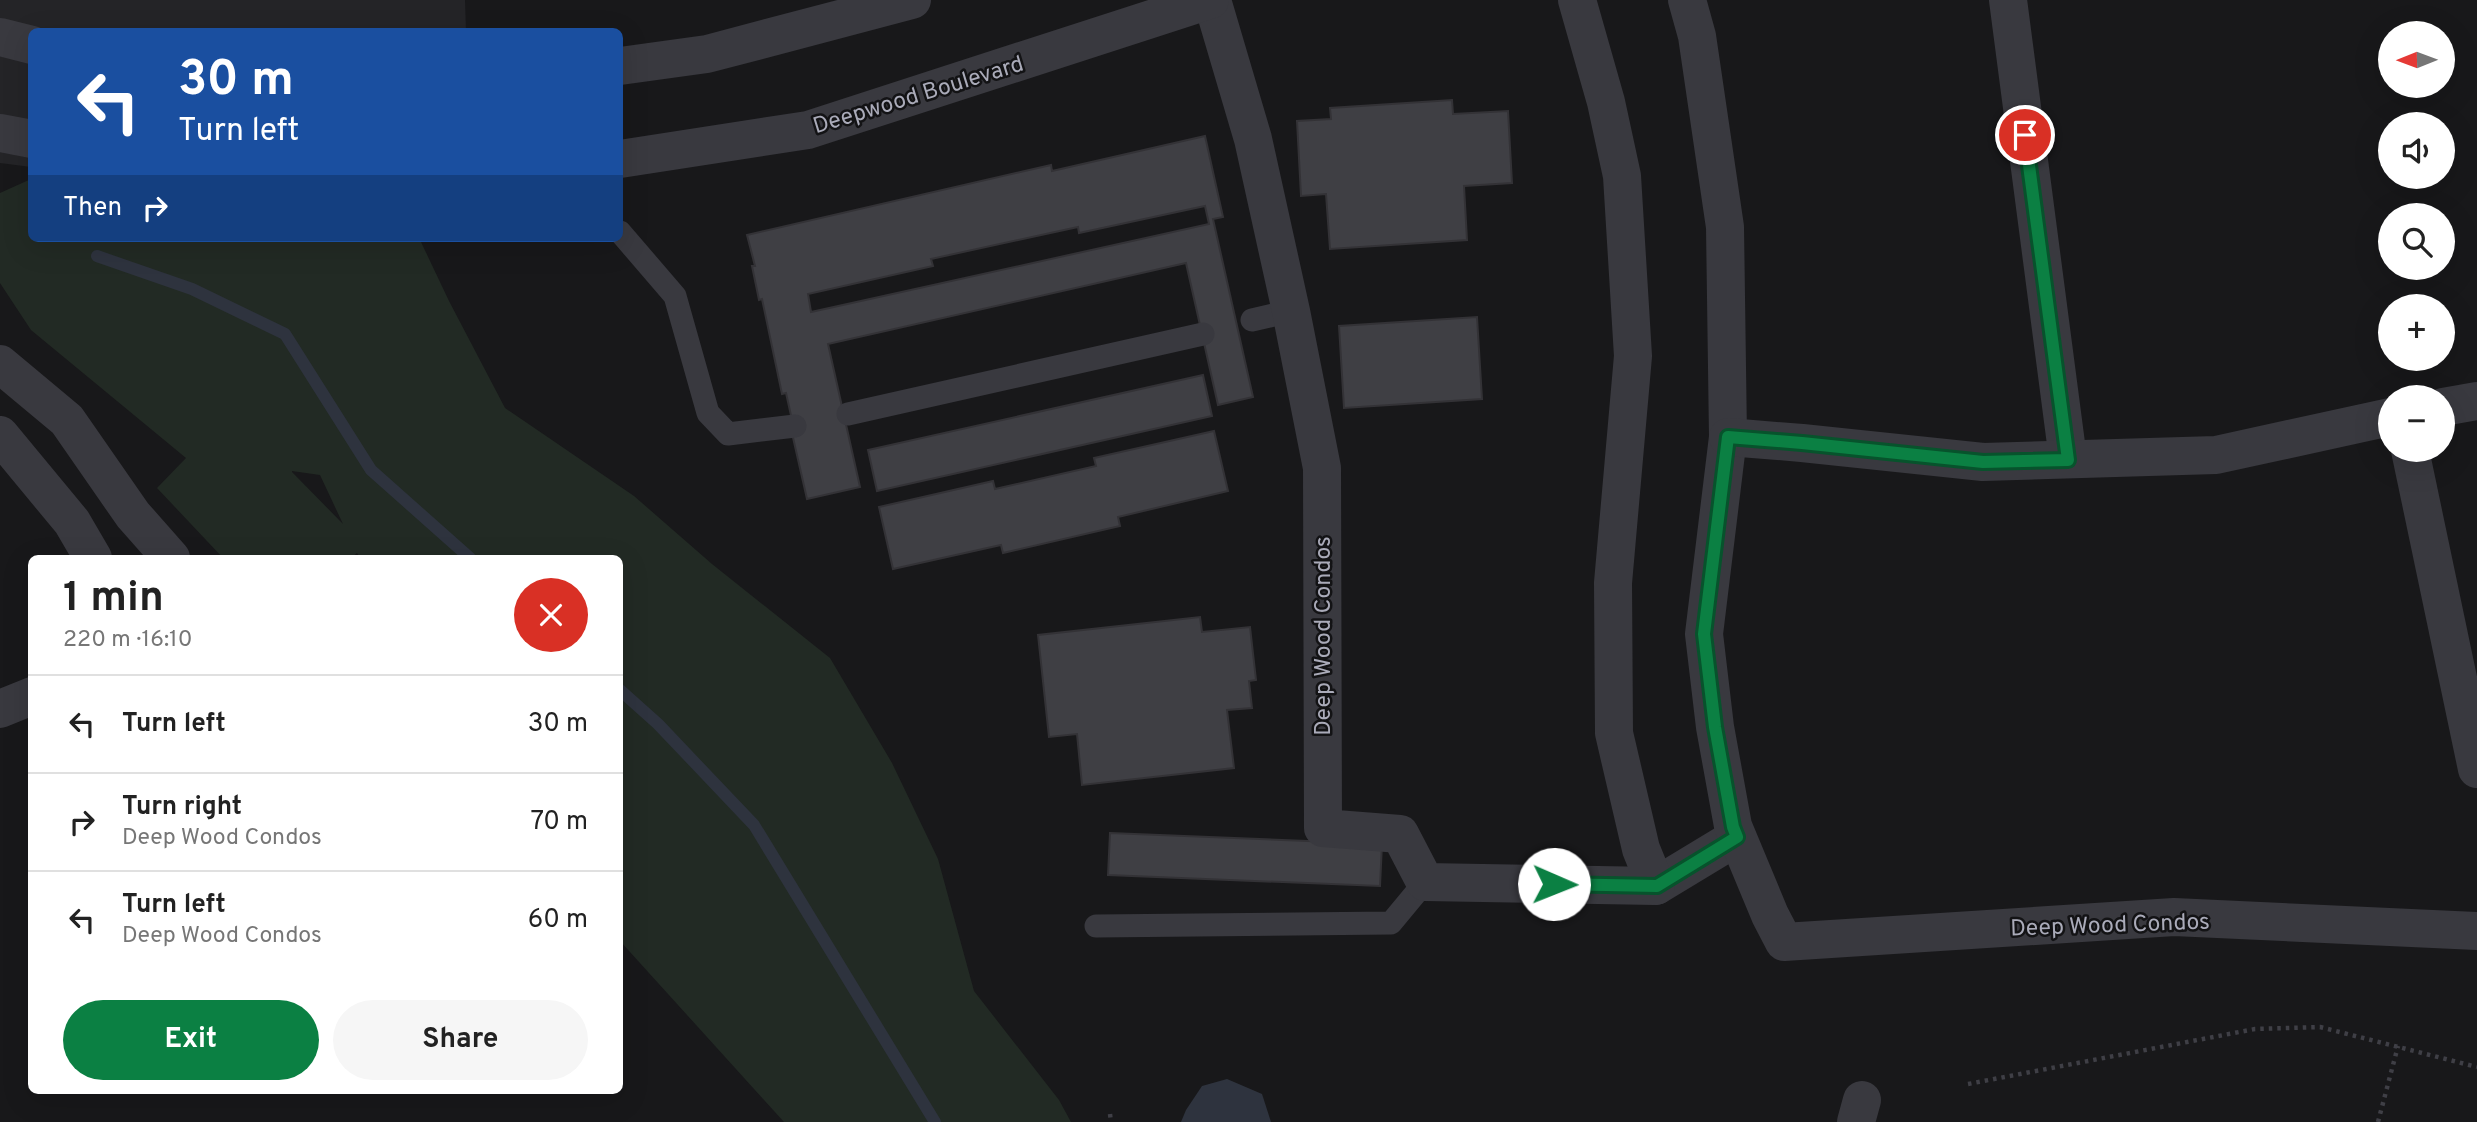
<!DOCTYPE html>
<meta charset="utf-8">
<style>
body{margin:0;font-family:Overpass,sans-serif;background:#f6f6f6;color:#222;height:100vh;display:flex;flex-direction:column;font-size:26px;white-space:nowrap}
*{box-sizing:border-box;margin:0}
p{font-size:23px;color:#767676}
.icon{flex:none;width:38px;height:38px;fill:none;stroke:currentColor;stroke-width:2;stroke-linecap:round;stroke-linejoin:round}
.map{position:relative;flex:1;overflow:hidden}
.details{position:absolute;left:28px;top:555px;width:595px;height:539px;display:flex;flex-direction:column;background:#fff;border-radius:10px;box-shadow:0 7px 28px #0002}
.details>*{flex:none}
.banner{position:absolute;left:28px;top:28px;width:595px;height:214px;border-radius:10px;box-shadow:0 7px 28px #0002;background:#1a4fa0;color:#fff;overflow:hidden}
.needle{width:46px;rotate:269deg}
.tools{position:absolute;left:2378px;top:21px;display:grid;gap:14px}
.tools a{display:grid;place-items:center;width:77px;height:77px;border-radius:50%;background:#fff;box-shadow:0 7px 28px #0002;font-size:35px}
.pin{position:absolute;display:grid;place-items:center;width:60px;height:60px;color:#fff;margin:-30px;border:4px solid #fff;border-radius:50%;box-shadow:0 2px 7px #0007}
.me{position:absolute;width:77px;margin:-38px;rotate:91deg;stroke-linejoin:round;filter:drop-shadow(0 0 5px #0008)}
.turn{display:flex;align-items:center;gap:24px;height:147px;padding:0 35px;font-size:32px}
.turn .icon{width:91px;height:91px;stroke-width:2.5}
.turn b{display:block;font-size:49px;line-height:60px}
.then{display:flex;align-items:center;height:66px;padding:0 35px;background:#0003;gap:14px;font-size:26px}
.round{display:grid;place-items:center;flex:none;width:74px;height:74px;border-radius:37px;background:#f6f6f6}
.summary{display:flex;align-items:center;justify-content:space-between;height:119px;padding:0 35px}
h1{font-size:42px;font-weight:700;line-height:52px}
.primary-button{display:flex;gap:14px;margin-top:auto;padding:14px 35px}
.primary-button a{flex:1;height:80px;border-radius:42px;background:#0b8043;color:#fff;font-size:28px;font-weight:700;line-height:80px;text-align:center}
.primary-button a+a{background:#f6f6f6;color:#222}
ul{padding:0;list-style:none}
li{display:flex;align-items:center;gap:21px;height:98px;padding:0 35px;border-top:2px solid #e0e0e0}
li div{flex:1}
li b{display:block;font-size:26px}
li em{font-style:normal}
.map>svg:first-child{display:block}
.built{fill:#242427}
.green{fill:#222a24;fill-rule:evenodd}
.water{fill:#2e333e}
.lines{fill:none;stroke-linecap:round;stroke-linejoin:round}
.stream{stroke:#2e333e;stroke-width:12}
.building{fill:#3f3f44;stroke:#333236;stroke-width:2;fill-rule:evenodd}
.path{stroke:#3f3f46;stroke-width:4.5;stroke-dasharray:3.5 5;stroke-linecap:butt}
.lane{stroke:#39393f;stroke-width:23}
.street{stroke:#39393f;stroke-width:38}
.route-casing{stroke:#07532c;stroke-width:18}
.route{stroke:#0b8043;stroke-width:12}
.labels{text-anchor:middle;stroke-width:5;stroke-linejoin:round;paint-order:stroke}
.street-label{font-size:23px;fill:#aaabb9;stroke:#131315}
</style>
<div class="map">
<svg width="2477" height="1122" viewBox="0 0 2477 1122">
<rect width="100%" height="100%" fill="#18181a"/>
<path class="built" d="M0 0H465L466 31 32 32 31 167 0 163Z"/>
<path class="green" d="M31 179 32 238H412L421 242 449 301 505 408 634 496 712 564 830 658 892 763 938 859 974 991 1059 1100 1071 1122H784L620 941V558H360L357 553 351 558H223L157 488 186 458 31 330 0 283V193ZM292 471 320 475 343 524 292 472Z"/>
<path class="water" d="M1227 1079 1262 1094 1271 1122H1181L1186 1110 1202 1086Z"/>
<g class="lines">
<g class="stream">
<path d="M97 256 192 289 285 334 371 470 470 558"/>
<path d="M620 690 658 724 754 825 935 1122"/>
</g>
</g>
<g class="building">
<path d="M1452 100 1453 114 1508 111 1512 183 1464 186 1467 240 1330 249 1326 194 1301 196 1297 121 1331 119 1330 108Z"/>
<path d="M1205 136 1223 217 1213 219 1253 397 1218 405 1186 263 828 344 860 487 807 499 789 420H792L786 393 782 394 762 299 759 300 752 266H755L747 235 1051 165 1052 171ZM1205 206 1209 224 811 312 808 294 933 266 931 259 1078 227 1079 233Z"/>
<path d="M1477 317 1482 399 1344 408 1339 326Z"/>
<path d="M1203 375 1212 416 877 491 868 450Z"/>
<path d="M1214 431 1228 491 1118 517 1120 526 1003 553 1001 545 893 569 879 507 993 481 995 489 1096 466 1094 458Z"/>
<path d="M1200 617 1202 632 1250 627 1256 680 1249 681 1252 708 1227 710 1234 768 1082 785 1077 734 1049 737 1038 635Z"/>
<path d="M1110 833 1382 844 1380 886 1108 875Z"/>
</g>
<g class="lines">
<g class="path">
<path d="M1968 1084 2255 1029 2320 1027 2477 1067"/>
<path d="M1110 1114 1111 1122"/>
<path d="M2378 1122 2398 1046"/>
</g>
<g class="lane">
<path d="M620 232 675 296 708 413 728 434 795 426"/>
<path d="M1252 320 1291 311"/>
<path d="M848 414 1203 334"/>
<path d="M1096 926 1391 923 1425 882"/>
</g>
<g class="street">
<path d="M1212 0 1253 139 1291 311 1322 468 1323 828 1400 834 1425 882 1656 886 1737 837"/>
<path d="M1577 0 1606 102 1622 176 1633 356 1613 583 1614 733 1641 849 1656 886"/>
<path d="M1687 0 1697 36 1725 227 1728 437 1704 634 1715 727 1733 826 1770 915 1784 942 2174 917 2477 931"/>
<path d="M2008 0 2068 459"/>
<path d="M0 37 32 45"/>
<path d="M620 66 707 54 912 0"/>
<path d="M0 133 32 139"/>
<path d="M620 159 808 130 1210 0"/>
<path d="M0 364 67 420 133 515 171 558"/>
<path d="M2443 407 2477 401"/>
<path d="M0 435 72 522 93 558"/>
<path d="M1728 437 1802 443 1983 462 2216 455 2390 417"/>
<path d="M2410 450 2477 769"/>
<path d="M0 709 32 696"/>
<path d="M1856 1122 1862 1100"/>
</g>
</g>
<g class="lines">
<g class="route-casing">
<path id="route" d="M1554 884 1657 886 1737 837 1733 827 1715 727 1704 634 1728 437 1802 443 1983 462 2068 460 2025 135"/>
</g>
<use href="#route" class="route"/>
</g>
<g class="labels">
<g class="street-label">
<text transform="translate(918 94) rotate(-17)" y="8">Deepwood Boulevard</text>
<text transform="translate(1322 636) rotate(-90)" y="8">Deep Wood Condos</text>
<text transform="translate(2110 924) rotate(-2)" y="8">Deep Wood Condos</text>
</g>
</g>
</svg>
<div class="tools">
<a><svg class="needle" viewBox="-14 -14 28 28"><path d="M0-13l5 13h-10z" fill="#e53935"/><path d="M0 13l5-13h-10z" fill="#767676"/></svg></a>
<a><svg class="icon" aria-label="sound" viewBox="0 0 24 24"><path d="M4 9h4l5-4v14l-5-4H4zM17 9q2 3 0 6"/></svg></a>
<a><svg class="icon" aria-label="search" viewBox="0 0 24 24"><circle cx="10" cy="10" r="6"/><path d="M15 15l6 6"/></svg></a>
<a>+</a>
<a>−</a>
</div>
<div class="pin" style="left:2025px;top:135px;background:#d93025"><svg class="icon" aria-label="arrive" viewBox="0 0 24 24"><path d="M6 21V4h12l-3 4 3 4H6"/></svg></div>
<svg class="me" style="left:1554px;top:884px" viewBox="-20 -20 40 40"><circle r="19" fill="#fff"/><path d="M0-13L10 11 0 6-10 11z" fill="#0b8043"/></svg>
<div class="banner">
<div class="turn"><svg class="icon" aria-label="left" viewBox="0 0 24 24"><path d="M17 20v-9H6M10 6l-5 5 5 5"/></svg><div><b>30 m</b>Turn left</div></div>
<div class="then">Then<svg class="icon" aria-label="right" viewBox="0 0 24 24"><path d="M7 20v-9h11M14 6l5 5-5 5"/></svg></div>
</div>
<section class="details">
<div class="summary"><div><h1>1 min</h1><p>220 m · 16:10</p></div><a class="round" style="background:#d93025;color:#fff"><svg class="icon" aria-label="close" viewBox="0 0 24 24"><path d="M6 6l12 12M18 6L6 18"/></svg></a></div>
<ul>
<li><svg class="icon" aria-label="left" viewBox="0 0 24 24"><path d="M17 20v-9H6M10 6l-5 5 5 5"/></svg><div><b>Turn left</b></div><em>30 m</em></li>
<li><svg class="icon" aria-label="right" viewBox="0 0 24 24"><path d="M7 20v-9h11M14 6l5 5-5 5"/></svg><div><b>Turn right</b><p>Deep Wood Condos</p></div><em>70 m</em></li>
<li><svg class="icon" aria-label="left" viewBox="0 0 24 24"><path d="M17 20v-9H6M10 6l-5 5 5 5"/></svg><div><b>Turn left</b><p>Deep Wood Condos</p></div><em>60 m</em></li>
</ul>
<div class="primary-button"><a>Exit</a><a>Share</a></div>
</section>
</div>
